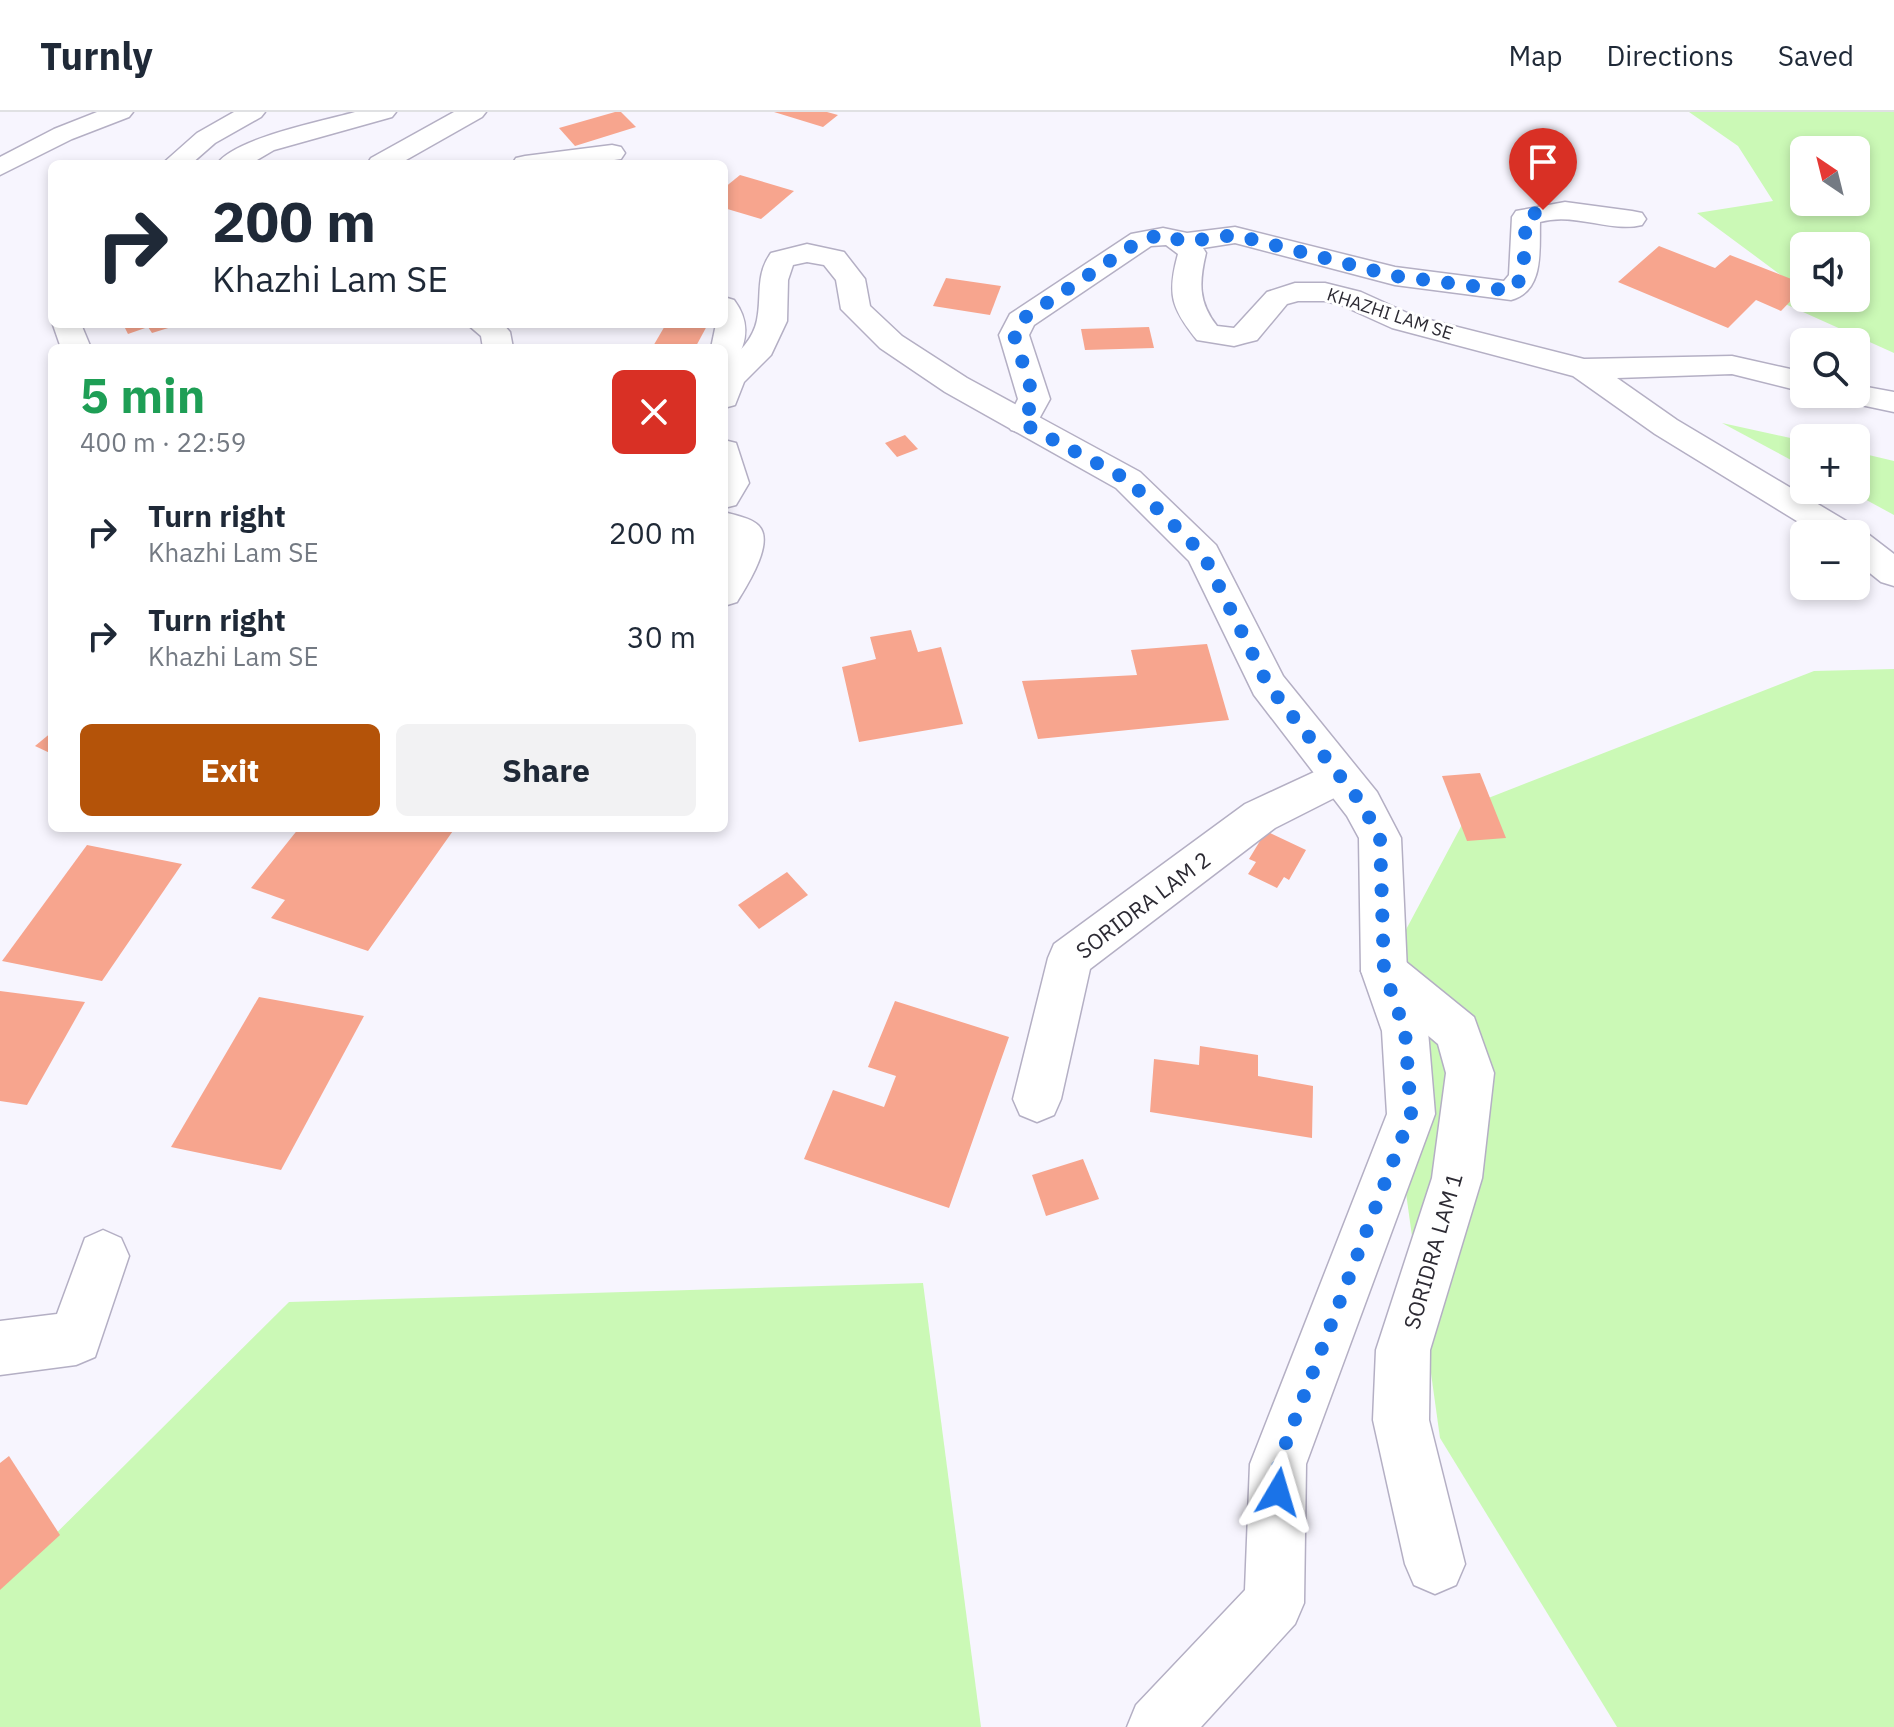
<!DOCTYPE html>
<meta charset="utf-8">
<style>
body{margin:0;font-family:"IBM Plex Sans",sans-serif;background:#f2f2f3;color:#1f2937;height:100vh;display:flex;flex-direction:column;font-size:30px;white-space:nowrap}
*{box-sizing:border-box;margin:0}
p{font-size:26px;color:#747a83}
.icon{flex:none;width:44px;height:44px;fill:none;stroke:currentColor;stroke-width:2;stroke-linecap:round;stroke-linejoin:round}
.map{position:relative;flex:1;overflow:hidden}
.panel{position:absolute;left:48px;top:232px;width:680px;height:488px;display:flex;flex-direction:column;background:#fff;border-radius:12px;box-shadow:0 4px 12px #0003}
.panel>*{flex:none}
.guide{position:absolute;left:48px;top:48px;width:680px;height:168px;border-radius:12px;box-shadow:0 4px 12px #0003;background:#fff;color:#1f2937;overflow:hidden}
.needle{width:52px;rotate:325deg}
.buttons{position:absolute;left:1790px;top:24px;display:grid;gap:16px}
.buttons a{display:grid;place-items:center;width:80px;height:80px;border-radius:12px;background:#fff;box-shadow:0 4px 12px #0003;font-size:40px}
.pin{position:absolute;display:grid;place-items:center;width:68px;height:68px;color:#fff;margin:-82px -34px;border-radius:50% 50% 50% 0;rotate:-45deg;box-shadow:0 0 8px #0007}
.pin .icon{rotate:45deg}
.me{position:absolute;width:88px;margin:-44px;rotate:7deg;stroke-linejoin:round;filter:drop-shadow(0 0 6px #0008)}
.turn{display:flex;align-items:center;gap:28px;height:168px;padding:0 32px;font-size:36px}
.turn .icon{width:104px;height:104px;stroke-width:2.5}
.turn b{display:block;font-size:56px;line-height:68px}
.round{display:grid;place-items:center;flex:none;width:84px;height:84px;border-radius:12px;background:#f2f2f3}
.summary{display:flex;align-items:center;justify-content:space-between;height:136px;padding:0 32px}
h1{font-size:48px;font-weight:800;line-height:60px;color:#1e9e55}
.primary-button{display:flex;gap:16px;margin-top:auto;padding:16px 32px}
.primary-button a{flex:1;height:92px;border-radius:12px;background:#b45309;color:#fff;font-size:32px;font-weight:800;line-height:92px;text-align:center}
.primary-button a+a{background:#f2f2f3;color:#1f2937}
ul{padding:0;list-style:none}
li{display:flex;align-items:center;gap:24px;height:104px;padding:0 32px}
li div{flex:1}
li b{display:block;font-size:30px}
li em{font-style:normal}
header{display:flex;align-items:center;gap:48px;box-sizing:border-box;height:112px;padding:0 40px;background:#fff;border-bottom:2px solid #e0e1e3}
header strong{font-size:38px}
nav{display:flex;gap:44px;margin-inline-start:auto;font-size:28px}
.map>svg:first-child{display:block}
.green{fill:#cbf9b6;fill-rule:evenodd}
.building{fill:#f7a58e}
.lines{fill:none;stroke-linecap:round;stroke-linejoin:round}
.minor-casing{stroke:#b4afc4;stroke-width:3}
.tertiary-casing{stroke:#b4afc4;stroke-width:3}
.minor{fill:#fff;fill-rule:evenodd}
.tertiary{fill:#fff;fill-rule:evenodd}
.route{stroke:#1a73e8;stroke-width:14;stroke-dasharray:0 25.2}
.labels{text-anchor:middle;stroke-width:6;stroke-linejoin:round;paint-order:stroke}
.far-street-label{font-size:18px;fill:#2c2a33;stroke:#fff}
.street-label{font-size:22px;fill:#2c2a33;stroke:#fff}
</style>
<header>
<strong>Turnly</strong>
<nav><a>Map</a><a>Directions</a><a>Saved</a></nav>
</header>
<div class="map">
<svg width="1894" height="1615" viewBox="0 0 1894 1615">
<rect width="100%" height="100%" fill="#f7f5fe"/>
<g class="green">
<path d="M1689 0H1894V241L1752 177 1793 172 1697 101 1773 89 1738 34ZM1804 38H1856V90H1804ZM1804 134H1856V186H1804Z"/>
<path d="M1722 311 1804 329V355Z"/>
<path d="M1856 340 1894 349V403L1848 378H1856Z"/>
<path d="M1894 557V1615H1617L1440 1326 1377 872 1473 692 1814 559Z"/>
<path d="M923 1171 981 1615H0V1477L289 1190Z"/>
</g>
<g class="building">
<path d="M615 0H621L636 15 575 34 559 16Z"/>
<path d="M774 0H827L838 3 823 15Z"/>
<path d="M740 63 794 79 761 107 724 96V76Z"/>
<path d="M1659 134 1715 156 1730 143 1804 172V175L1781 199 1756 188 1728 216 1618 170Z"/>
<path d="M946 166 1001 174 990 203 933 194Z"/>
<path d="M123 212H178V213L152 221 148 215 128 222Z"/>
<path d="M666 212H708L695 236H652Z"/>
<path d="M1149 215 1154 236 1085 238 1081 217Z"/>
<path d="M905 323 918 337 897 345 885 331Z"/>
<path d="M911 518 918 540 941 535 963 612 859 630 842 555 876 547 870 525Z"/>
<path d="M1207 532 1229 608 1038 627 1022 569 1137 563 1131 538Z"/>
<path d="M52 620V642L35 634Z"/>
<path d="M1480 661 1506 726 1467 729 1442 664Z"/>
<path d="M299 716H455L368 839 271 806 285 788 251 776Z"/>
<path d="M1266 719 1306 738 1289 768 1284 765 1277 776 1248 762 1256 750 1249 747Z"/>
<path d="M87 733 182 752 102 869 2 849Z"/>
<path d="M787 760 808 783 759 817 738 793Z"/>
<path d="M0 879 85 890 27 993 0 989Z"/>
<path d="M259 885 364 904 281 1058 171 1035Z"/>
<path d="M895 889 1009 925 949 1096 804 1047 833 978 884 995 896 964 868 955Z"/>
<path d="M1200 934 1258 943V964L1313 974 1312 1026 1150 1000 1154 947 1199 953Z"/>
<path d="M1083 1047 1099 1087 1046 1104 1032 1063Z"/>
<path d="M9 1344 60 1423 0 1478V1351Z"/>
</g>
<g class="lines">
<g class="minor-casing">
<g id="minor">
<path d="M612 33 621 35 625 41 621 47 587 52H512L516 46 525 44Z"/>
<path d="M1565 90 1632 99 1642 101 1646 107 1642 113C1610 121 1575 100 1540 110 1539 137 1545 179 1511 188L1395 173 1235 131 1203 136 1206 141C1199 170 1198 190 1217 214L1234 216 1267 180 1295 171H1325L1361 180 1414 204 1584 247 1732 244 1804 260V280L1732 262 1617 266 1677 308 1868 422 1894 442V474L1881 470 1856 450V422H1818L1655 322 1573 264 1392 216 1341 193 1325 189H1298L1287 192 1257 228 1245 231 1234 234 1197 228C1171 196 1167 182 1178 142L1166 133 1151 134 1034 213 1029 223 1050 287 1033 318 1022 321 1011 318 1006 311 1018 287 999 223 1010 202 1131 122 1163 116 1187 121 1235 115 1395 155 1504 169 1509 163 1512 105 1516 99Z"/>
<path d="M724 185 734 188C749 208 749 228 735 250L724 252V236H711L716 212H724Z"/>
<path d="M52 210 81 212 91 236H61Z"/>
<path d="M1856 273 1894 280V300L1842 289 1837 282H1856Z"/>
<path d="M724 400C734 403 752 406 759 414 775 431 746 475 737 490L724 494V449L728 427 724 426Z"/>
<path d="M1338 649 1352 653 1358 665 1352 677 1275 716 1090 857 1061 987 1054 1003 1037 1010 1020 1003 1013 987 1048 846 1054 832 1245 692Z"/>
<path d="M1384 839 1400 845 1474 905 1494 961 1482 1066 1430 1238 1429 1308 1465 1452 1456 1473 1435 1482 1414 1473 1405 1452 1373 1308 1376 1238 1432 1066 1446 961 1438 932 1368 873 1361 859 1368 845Z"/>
<path d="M103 1118 121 1126 129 1144 95 1245 76 1253 0 1263V1209L57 1202 85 1126Z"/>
</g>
</g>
<g class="tertiary-casing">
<g id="tertiary">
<path d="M97 0H133L129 5 72 27 0 63V45L54 17Z"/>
<path d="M234 0H265L261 5 215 31 191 52H162L197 21Z"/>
<path d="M355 0H396L392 5 274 38 250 52H217C235 26 323 9 355 0Z"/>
<path d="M454 0H486L482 5 399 52H367L371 46Z"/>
<path d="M807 132 844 140 865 167 870 194 902 224 967 266 1140 360 1216 433 1283 564 1377 680 1401 726 1407 859 1428 919 1435 1002 1306 1352 1304 1491 1295 1512 1201 1615H1127L1136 1593 1245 1478 1250 1352 1387 1002 1382 919 1361 859 1359 726 1347 704 1254 583 1189 449 1116 376 945 280 880 236 841 197 836 168 824 153 807 150 793 153 788 168 787 209 771 243 744 270 735 293 724 296V254C738 241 753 228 757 208 762 184 755 163 771 141Z"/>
<path d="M467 212H503L510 220 513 236H483L481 224Z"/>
<path d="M724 328 736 331 749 371 736 393 724 396Z"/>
</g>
</g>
<use href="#minor" class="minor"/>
<use href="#tertiary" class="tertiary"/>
</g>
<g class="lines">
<path class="route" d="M1278 1380V1352L1411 1002 1405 919 1384 859 1380 726 1362 692 1268 573 1203 442 1128 368 1022 311 1034 287 1014 223 1021 208 1141 128 1164 122 1184 130 1235 123 1395 164 1511 179 1523 164 1526 105 1543 98"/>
</g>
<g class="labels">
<g class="far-street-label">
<text transform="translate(1390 202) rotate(18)" y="6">KHAZHI LAM SE</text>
</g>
<g class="street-label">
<text transform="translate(1143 793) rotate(-37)" y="8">SORIDRA LAM 2</text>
<text transform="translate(1433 1139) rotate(-74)" y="8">SORIDRA LAM 1</text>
</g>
</g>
</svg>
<div class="buttons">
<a><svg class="needle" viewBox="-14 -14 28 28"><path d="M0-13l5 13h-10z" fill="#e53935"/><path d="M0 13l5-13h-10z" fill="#747a83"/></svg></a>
<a><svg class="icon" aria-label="sound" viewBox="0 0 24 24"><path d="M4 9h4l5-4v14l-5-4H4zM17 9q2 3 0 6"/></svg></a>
<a><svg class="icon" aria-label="search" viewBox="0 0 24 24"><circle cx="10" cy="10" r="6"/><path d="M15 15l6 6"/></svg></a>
<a>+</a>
<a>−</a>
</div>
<div class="pin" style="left:1543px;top:98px;background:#d93025"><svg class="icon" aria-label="arrive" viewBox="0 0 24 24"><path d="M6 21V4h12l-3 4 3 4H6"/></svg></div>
<svg class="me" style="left:1278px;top:1380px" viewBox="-20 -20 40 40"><path d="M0-17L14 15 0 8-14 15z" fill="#1a73e8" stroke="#fff" stroke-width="4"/></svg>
<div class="guide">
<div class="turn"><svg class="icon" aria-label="right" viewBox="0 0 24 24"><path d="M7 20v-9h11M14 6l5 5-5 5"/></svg><div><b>200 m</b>Khazhi Lam SE</div></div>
</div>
<section class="panel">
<div class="summary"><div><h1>5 min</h1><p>400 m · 22:59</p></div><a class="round" style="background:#d93025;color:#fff"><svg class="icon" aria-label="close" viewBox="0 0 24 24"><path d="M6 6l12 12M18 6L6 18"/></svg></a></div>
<ul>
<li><svg class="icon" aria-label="right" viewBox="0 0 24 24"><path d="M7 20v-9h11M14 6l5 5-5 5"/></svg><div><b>Turn right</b><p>Khazhi Lam SE</p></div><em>200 m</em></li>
<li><svg class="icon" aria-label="right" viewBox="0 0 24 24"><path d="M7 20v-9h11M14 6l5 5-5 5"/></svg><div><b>Turn right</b><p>Khazhi Lam SE</p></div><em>30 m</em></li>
</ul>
<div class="primary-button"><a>Exit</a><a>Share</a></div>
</section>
</div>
